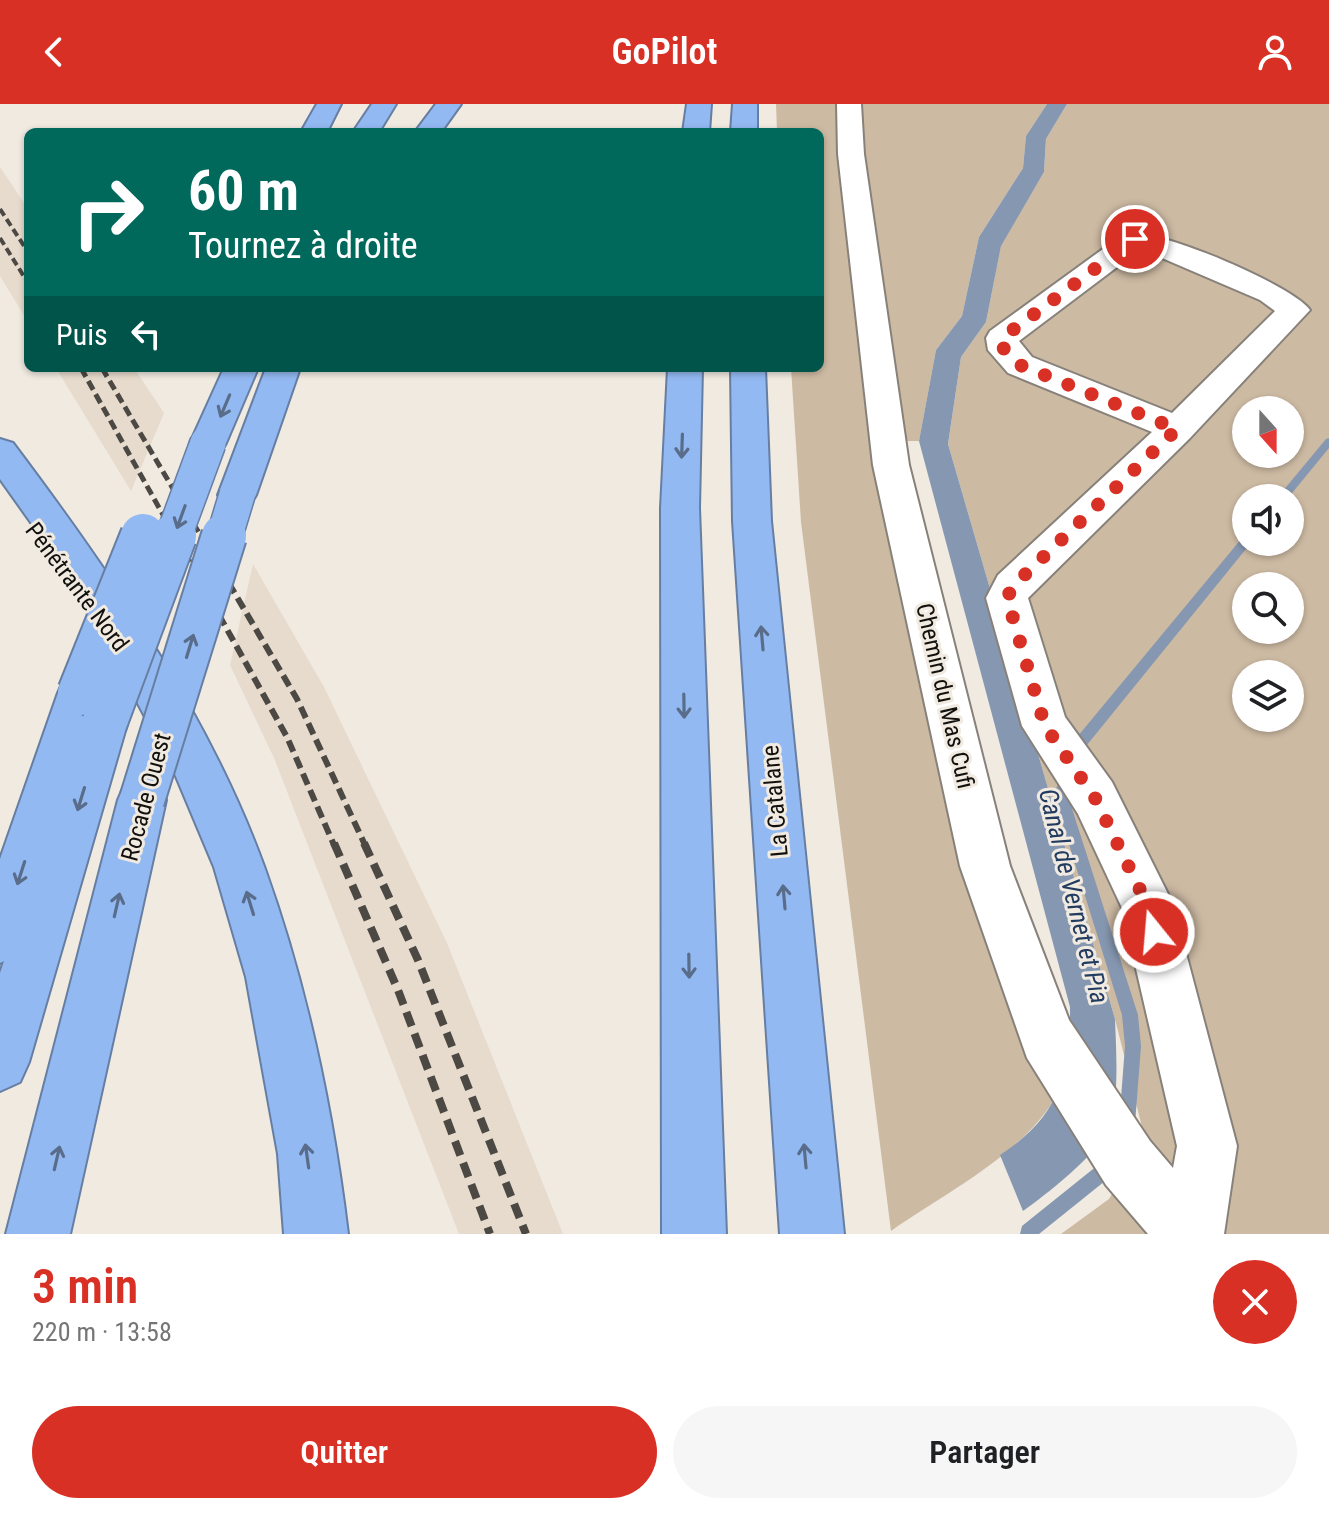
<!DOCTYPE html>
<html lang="fr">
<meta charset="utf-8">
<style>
body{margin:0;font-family:"Roboto Condensed",sans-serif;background:#f6f6f6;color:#202124;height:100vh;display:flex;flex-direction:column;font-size:30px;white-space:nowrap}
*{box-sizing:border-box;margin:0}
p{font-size:26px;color:#757577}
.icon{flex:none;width:44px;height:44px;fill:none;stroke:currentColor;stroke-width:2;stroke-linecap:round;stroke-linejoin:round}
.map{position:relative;height:1130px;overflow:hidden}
.details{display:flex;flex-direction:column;background:#fff;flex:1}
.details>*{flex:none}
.top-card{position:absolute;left:24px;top:24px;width:800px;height:244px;border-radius:12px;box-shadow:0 2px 6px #0004;background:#00695c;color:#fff;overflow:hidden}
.needle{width:52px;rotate:159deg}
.controls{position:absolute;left:1232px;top:292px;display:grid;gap:16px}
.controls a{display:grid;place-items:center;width:72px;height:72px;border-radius:50%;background:#fff;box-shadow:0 2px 6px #0004;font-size:40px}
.pin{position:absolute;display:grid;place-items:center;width:68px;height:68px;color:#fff;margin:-34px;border:4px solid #fff;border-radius:50%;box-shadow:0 2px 8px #0007}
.me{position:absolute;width:88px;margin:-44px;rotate:343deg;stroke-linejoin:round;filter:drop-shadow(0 0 6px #0008)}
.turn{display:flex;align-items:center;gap:28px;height:168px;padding:0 32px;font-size:36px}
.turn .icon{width:104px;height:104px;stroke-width:2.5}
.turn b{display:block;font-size:56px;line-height:68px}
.then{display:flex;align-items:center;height:76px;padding:0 32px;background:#0003;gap:16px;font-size:30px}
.round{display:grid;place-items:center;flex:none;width:84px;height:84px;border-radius:42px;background:#f6f6f6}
.head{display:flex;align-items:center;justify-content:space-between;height:136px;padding:0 32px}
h1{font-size:48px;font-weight:600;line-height:60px;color:#d93025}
.primary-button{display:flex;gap:16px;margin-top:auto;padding:16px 32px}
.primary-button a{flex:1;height:92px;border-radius:48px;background:#d93025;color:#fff;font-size:32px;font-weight:600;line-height:92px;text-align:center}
.primary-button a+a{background:#f6f6f6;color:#202124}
header{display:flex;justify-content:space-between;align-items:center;height:104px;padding:0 32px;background:#d93025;color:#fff;font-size:36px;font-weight:600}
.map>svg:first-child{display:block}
.built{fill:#e7dbcd}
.green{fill:#cdbaa3;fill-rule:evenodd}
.water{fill:#8698b1}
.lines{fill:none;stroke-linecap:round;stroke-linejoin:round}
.stream{fill:#8698b1;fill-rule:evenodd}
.minor-casing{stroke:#87817a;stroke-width:4}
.highway-casing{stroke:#667ea2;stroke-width:4}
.minor{fill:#fff;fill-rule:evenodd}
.highway{fill:#93b9f2;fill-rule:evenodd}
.rail-far3{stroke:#4c4944;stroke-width:4;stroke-dasharray:8 4;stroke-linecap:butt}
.rail-far2{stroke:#4c4944;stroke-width:5;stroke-dasharray:10 5;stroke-linecap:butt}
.rail-far1{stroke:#4c4944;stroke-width:6;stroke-dasharray:12 6;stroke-linecap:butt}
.rail{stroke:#4c4944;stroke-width:8;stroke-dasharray:15 8;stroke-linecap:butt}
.highway-bridge-far1-casing{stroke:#667ea2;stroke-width:38;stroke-linecap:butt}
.highway-bridge-casing{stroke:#667ea2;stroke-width:48;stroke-linecap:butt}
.highway-bridge-far1{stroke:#93b9f2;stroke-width:35}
.highway-bridge{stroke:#93b9f2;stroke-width:44}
.oneway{stroke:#596d8b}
.route{stroke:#d93025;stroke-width:14;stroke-dasharray:0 25.2}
.labels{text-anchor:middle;stroke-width:6;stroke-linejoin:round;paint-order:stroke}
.street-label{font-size:24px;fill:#12100d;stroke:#f0eae1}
.water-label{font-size:26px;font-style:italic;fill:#223b60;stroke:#f0eae1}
</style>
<header><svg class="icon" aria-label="back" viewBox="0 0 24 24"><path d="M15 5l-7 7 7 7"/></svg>GoPilot<svg class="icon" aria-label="person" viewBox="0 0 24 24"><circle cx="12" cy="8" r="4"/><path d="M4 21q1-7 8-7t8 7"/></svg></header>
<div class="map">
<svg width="1329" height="1130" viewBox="0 0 1329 1130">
<rect width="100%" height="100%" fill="#f0eae1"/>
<g class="built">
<path d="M0 63 28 105V218L0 172Z"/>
<path d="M56 264H134L164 309 131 387Z"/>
<path d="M253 460 324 583 447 839 563 1130H459L274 654 230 561Z"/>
</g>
<g class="green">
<path d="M776 0H839L840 50 870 337 915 537 1061 984C1027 1049 951 1085 891 1127L801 418 791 264H820V28H777Z"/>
<path d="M861 0H1047L1026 32 1023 64 979 133 962 212 936 246 919 337H903L864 51Z"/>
<path d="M1067 0H1329V1130H1061L1109 1095 1145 1035 1115 915 948 340 961 253 986 218 1001 141 1044 68 1046 35ZM1246 306H1290V350H1246ZM1246 394H1290V438H1246ZM1246 482H1290V526H1246ZM1246 570H1290V614H1246Z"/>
</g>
<path class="water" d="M1047 0H1067L1046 35 1044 68 1001 142 986 218 961 253 948 340 1115 915C1116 943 1120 1002 1108 1026 1096 1051 1046 1091 1023 1107L1000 1051C1059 1013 1071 970 1070 903L919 337 936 246 962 212 979 133 1023 64 1026 32Z"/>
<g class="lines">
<g class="stream">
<path d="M1329 334V344L1288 394H1277L1326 335Z"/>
<path d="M1246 433V438H1251L1250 440 1078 652 1073 654 1068 652 1067 648 1068 644 1242 434Z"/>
<path d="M1067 664 1072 666 1073 670 1068 692 1138 911 1141 942 1135 1020 1133 1026 1127 1028 1121 1026 1119 1020 1125 942 1122 911 1054 692 1062 666Z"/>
<path d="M1109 1050 1115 1052 1117 1058 1110 1073 1039 1130H1020L1022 1122 1098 1061 1103 1052Z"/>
</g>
<g class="minor-casing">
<path id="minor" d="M837 0H861L864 50 909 361 1010 762 1069 916 1150 1037 1173 1064 1177 1042 1122 804 1078 710 1022 622 986 494 998 471 1152 328 1008 269 988 246 986 234 990 227 1125 129C1153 122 1293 181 1310 206L1190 334 1028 494 1065 613 1112 678 1173 800 1237 1042 1224 1130H1148L1106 1081 1027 954 960 762 873 361 838 50ZM1141 145 1260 196 1275 207 1172 309 1032 253 1019 237Z"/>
</g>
<g class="highway-casing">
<g id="highway">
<path d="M317 0H341L327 28H301Z"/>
<path d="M372 0H396L379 28H353Z"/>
<path d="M436 0H461L441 28H415Z"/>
<path d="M687 0H711L709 28H683Z"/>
<path d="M733 0H757V28H731Z"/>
<path d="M224 264H258L226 339 221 348 208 351 195 348 190 339Z"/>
<path d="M266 264H300L256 391 250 401 237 405 224 401 218 391Z"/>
<path d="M668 264H702L699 404 726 1130H662L661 404Z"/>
<path d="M731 264H765L771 417 844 1130H780L733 417Z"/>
<path d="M0 335 13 339C110 468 210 612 265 765 307 882 333 1006 348 1130H284L278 1050 246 873 214 763 172 663 71 475 0 375Z"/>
<path d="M80 570 96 575 102 589 98 602 104 600 120 606 127 620 29 958 20 978 0 987V869L4 857 0 859V755L58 589 64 575Z"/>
<path d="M142 674 159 680 166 696 70 1130H6L118 696 125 680Z"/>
</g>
</g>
<use href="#minor" class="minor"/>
<use href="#highway" class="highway"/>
<g class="rail-far3">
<path d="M0 105 28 148"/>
<path d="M0 134 28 179"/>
</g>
<g class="rail-far2">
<path d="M81 264 176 434"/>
<path d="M102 264 202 434"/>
</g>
<g class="rail-far1">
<path d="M175 432 287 633 334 741"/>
<path d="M201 432 297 595 365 741"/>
</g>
<g class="rail">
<path d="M334 739 398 886 490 1130"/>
<path d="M364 739 418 856 526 1130"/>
</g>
<g class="highway-bridge-far1-casing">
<g id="highway-bridge-far1">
<path d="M142 434 143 431"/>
<path d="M173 434 208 339"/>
<path d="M224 434 237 391"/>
</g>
</g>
<g class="highway-bridge-casing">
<g id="highway-bridge">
<path d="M80 589 143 432"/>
<path d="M104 620 174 432"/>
<path d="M142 696 224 432"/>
</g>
</g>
<use href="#highway-bridge-far1" class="highway-bridge-far1"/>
<use href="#highway-bridge" class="highway-bridge"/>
</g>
<defs><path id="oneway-shaft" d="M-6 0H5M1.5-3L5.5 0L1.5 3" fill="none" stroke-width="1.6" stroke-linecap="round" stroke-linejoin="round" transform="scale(2)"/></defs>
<g class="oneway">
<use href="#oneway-shaft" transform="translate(225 302) rotate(113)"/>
<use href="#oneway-shaft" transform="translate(682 342) rotate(92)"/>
<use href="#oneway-shaft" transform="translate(181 413) rotate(110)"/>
<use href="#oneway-shaft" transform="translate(762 534) rotate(-95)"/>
<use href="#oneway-shaft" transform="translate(190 542) rotate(-73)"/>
<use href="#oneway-shaft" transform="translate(684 602) rotate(89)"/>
<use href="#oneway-shaft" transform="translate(81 695) rotate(107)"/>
<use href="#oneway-shaft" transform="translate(21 769) rotate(108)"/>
<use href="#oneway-shaft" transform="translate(784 793) rotate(-95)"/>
<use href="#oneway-shaft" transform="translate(250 799) rotate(-107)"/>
<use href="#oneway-shaft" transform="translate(117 801) rotate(-77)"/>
<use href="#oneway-shaft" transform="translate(689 862) rotate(89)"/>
<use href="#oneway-shaft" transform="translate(307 1052) rotate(-98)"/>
<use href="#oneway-shaft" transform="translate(805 1052) rotate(-95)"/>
<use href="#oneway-shaft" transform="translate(57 1054) rotate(-77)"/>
</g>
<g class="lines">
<path class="route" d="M1135 135 1002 234 1004 246 1020 261 1177 325 1013 482 1007 494 1045 622 1095 694 1147 800 1154 828"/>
</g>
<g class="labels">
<g class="street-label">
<text transform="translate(77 483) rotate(53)" y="8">Pénétrante Nord</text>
<text transform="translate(945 592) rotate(77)" y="8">Chemin du Mas Cufi</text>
<text transform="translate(146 693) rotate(-75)" y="8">Rocade Ouest</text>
<text transform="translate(775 697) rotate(-95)" y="8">La Catalane</text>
</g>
<g class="water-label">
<text transform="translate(1074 792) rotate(76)" y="9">Canal de Vernet et Pia</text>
</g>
</g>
</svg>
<div class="controls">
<a><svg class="needle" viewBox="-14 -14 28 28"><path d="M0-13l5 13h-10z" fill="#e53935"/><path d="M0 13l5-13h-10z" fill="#757577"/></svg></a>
<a><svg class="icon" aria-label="sound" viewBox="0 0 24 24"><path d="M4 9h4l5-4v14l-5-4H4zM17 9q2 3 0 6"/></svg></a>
<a><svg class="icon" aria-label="search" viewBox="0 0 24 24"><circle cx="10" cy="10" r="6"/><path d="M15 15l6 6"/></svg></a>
<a><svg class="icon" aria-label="layers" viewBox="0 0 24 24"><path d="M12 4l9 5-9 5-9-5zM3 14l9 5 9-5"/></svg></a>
</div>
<div class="pin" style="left:1135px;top:135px;background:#d93025"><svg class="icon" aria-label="arrive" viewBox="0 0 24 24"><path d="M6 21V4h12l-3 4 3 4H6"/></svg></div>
<svg class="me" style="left:1154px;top:828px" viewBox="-20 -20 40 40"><circle r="17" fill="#d93025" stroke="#fff" stroke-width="3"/><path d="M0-11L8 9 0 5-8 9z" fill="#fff"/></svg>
<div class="top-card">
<div class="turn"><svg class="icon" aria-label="right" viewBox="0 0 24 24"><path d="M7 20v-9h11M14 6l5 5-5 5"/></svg><div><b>60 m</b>Tournez à droite</div></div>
<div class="then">Puis<svg class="icon" aria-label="left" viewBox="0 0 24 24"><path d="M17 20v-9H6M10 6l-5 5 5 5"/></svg></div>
</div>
</div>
<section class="details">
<div class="head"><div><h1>3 min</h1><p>220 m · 13:58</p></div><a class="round" style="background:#d93025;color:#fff"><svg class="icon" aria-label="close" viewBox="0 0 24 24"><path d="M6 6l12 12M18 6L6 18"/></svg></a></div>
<div class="primary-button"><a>Quitter</a><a>Partager</a></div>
</section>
